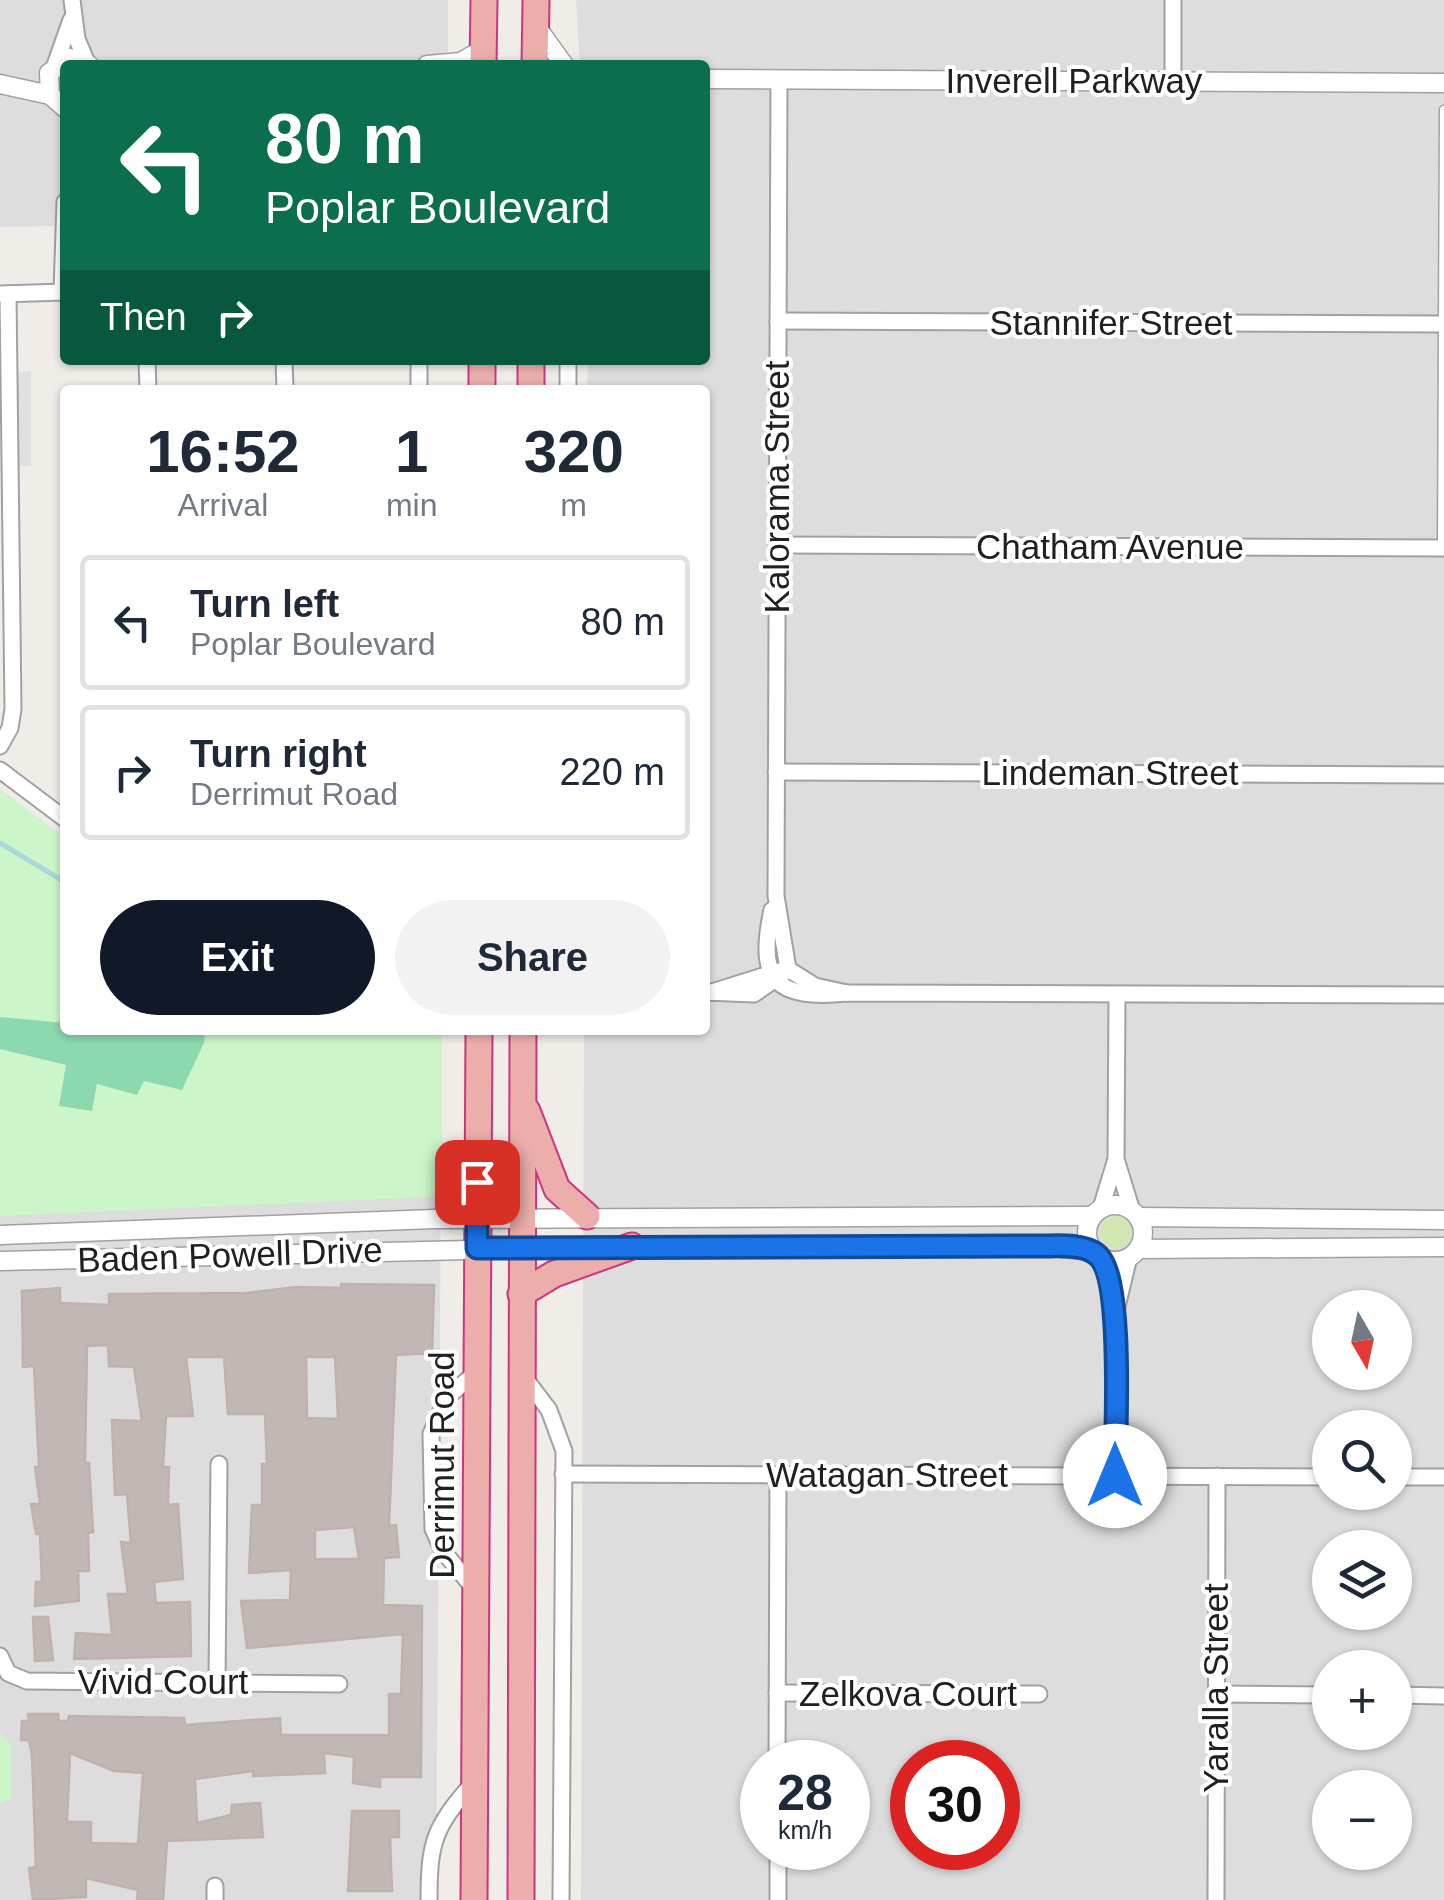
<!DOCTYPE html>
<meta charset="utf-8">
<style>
body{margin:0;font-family:Helvetica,sans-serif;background:#f2f2f3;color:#1f2937;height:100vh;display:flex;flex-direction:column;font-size:38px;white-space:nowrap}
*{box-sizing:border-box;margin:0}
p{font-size:32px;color:#747a83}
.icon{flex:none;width:55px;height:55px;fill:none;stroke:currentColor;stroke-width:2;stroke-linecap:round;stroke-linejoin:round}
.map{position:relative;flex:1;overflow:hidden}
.drawer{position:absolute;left:60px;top:385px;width:650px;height:650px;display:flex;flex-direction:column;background:#fff;border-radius:10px;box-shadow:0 2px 8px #0004}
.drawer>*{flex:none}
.top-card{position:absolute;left:60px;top:60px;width:650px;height:305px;border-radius:10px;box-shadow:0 2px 8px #0004;background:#0b6e4f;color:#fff;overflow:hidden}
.needle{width:65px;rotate:171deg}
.controls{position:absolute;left:1312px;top:1290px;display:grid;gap:20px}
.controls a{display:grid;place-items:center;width:100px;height:100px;border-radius:50%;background:#fff;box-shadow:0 2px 8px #0004;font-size:50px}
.speed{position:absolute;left:740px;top:1740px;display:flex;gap:20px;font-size:50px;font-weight:700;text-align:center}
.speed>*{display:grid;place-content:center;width:130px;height:130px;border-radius:50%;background:#fff;box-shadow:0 2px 8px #0004;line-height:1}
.speed small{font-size:25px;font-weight:400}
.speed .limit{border:15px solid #d22;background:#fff;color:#111}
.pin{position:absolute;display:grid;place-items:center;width:85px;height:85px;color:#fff;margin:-42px;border-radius:20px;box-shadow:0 5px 15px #0006}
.me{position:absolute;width:110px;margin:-55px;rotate:0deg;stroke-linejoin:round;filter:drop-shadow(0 0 8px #0008)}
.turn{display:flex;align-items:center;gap:35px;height:210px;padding:0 40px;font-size:45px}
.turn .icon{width:130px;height:130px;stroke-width:2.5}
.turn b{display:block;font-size:70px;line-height:85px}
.then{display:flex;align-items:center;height:95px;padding:0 40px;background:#0003;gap:20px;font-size:38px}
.eta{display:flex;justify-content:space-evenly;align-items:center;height:170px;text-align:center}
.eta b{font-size:60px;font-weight:700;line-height:70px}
.primary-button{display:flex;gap:20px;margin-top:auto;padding:20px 40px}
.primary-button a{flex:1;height:115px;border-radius:60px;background:#111827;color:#fff;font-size:40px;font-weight:700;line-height:115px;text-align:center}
.primary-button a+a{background:#f2f2f3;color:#1f2937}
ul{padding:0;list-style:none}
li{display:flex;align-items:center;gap:30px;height:135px;margin:0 20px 15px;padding:0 20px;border:5px solid #e0e1e3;border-radius:10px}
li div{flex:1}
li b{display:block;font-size:38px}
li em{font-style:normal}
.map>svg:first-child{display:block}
.residential{fill:#deddde;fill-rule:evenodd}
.grass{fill:#d3e6b2}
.park{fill:#ccf6c9}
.pitch{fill:#8cd9b0}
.parking{fill:#e0e0e0}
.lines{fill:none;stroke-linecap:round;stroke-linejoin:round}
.stream{stroke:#abd7da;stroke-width:5}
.building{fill:#c1b7b4;stroke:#c1b1ab;stroke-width:2.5;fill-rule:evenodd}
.service-casing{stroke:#a1a1a1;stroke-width:11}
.minor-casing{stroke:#a1a1a1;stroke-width:19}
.tertiary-casing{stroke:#a1a1a1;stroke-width:21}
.trunk-casing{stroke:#cf3480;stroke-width:29}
.service{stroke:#fff;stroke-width:8}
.minor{stroke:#fff;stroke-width:15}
.tertiary{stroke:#fff;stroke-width:18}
.trunk{stroke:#ecaeab;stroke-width:25}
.route-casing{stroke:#114b97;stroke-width:25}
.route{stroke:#1a73e8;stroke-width:18}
.labels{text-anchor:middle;stroke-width:8;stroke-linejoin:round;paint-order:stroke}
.street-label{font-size:35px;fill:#202020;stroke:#fff}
</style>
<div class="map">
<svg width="1444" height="1900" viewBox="0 0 1444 1900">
<rect width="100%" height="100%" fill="#f0ece8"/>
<g class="residential">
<path d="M0 0H448V65H65V226L0 227Z"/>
<path d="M576 0H1444V1900H581L584 1030H705V390H587L588 360H705V65H580ZM1330 1308H1395V1372H1330ZM1330 1428H1395V1492H1330ZM1330 1548H1395V1612H1330ZM1330 1668H1395V1732H1330ZM762 1762H848V1848H762ZM912 1762H998V1848H912ZM1330 1788H1395V1852H1330Z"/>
<path d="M0 789 65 838V1030H442L436 1900H0Z"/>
</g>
<circle class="grass" cx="1116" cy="1232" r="16"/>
<g class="park">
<path d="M0 789 65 838V1030H442V1186L430 1197 0 1216Z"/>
<path d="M0 1733 11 1745V1799L0 1803Z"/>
</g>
<path class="pitch" d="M0 1017 65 1023V1030H205L204 1043 182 1090 144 1081 137 1095 97 1084 92 1111 59 1106 66 1065 0 1049Z"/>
<path class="parking" d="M31 371V466H18L17 372Z"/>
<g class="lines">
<path class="stream" d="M0 843 65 882"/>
</g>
<g class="building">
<path d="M341 1284 434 1285 432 1353 396 1355 389 1526 396 1525 399 1557 384 1558 383 1605 422 1606 421 1777H380V1787L353 1783 354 1757 324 1753 325 1773 253 1776V1771L195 1779 197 1823 231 1815 232 1805 260 1803 263 1837 167 1841 163 1900H137L138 1890 86 1878V1897L33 1900 29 1868 36 1867 32 1755 29 1740H21L22 1721H29L28 1714H58L59 1721H68L69 1716 184 1718 185 1725 280 1718 281 1735H389V1694H401L403 1634 247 1648 241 1601 290 1600 291 1570 249 1573 252 1505H262V1464H267L265 1414H228L224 1357H186L193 1416H166L163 1467H169L168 1505 178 1504 183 1579 154 1582 156 1603 190 1602 191 1656 74 1659 76 1633 112 1635 108 1594H128L121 1542 131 1543 127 1494 115 1495 112 1420 142 1421 134 1367 109 1366 108 1345 87 1346 85 1463H89L93 1532 88 1533 89 1571H78L79 1601 35 1606 36 1582H42L40 1534H36L31 1504H40L35 1467H39L34 1366 23 1367 22 1291 60 1288V1303L109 1305V1294L246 1293 297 1287 341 1288ZM306 1357H335L338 1419 307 1418ZM354 1527 359 1559H315V1530ZM70 1753 114 1771 143 1773 138 1844 91 1843V1822H67Z"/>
<path d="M33 1617H48L53 1660 35 1661Z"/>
<path d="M352 1811H399V1837H390L392 1891H348Z"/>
</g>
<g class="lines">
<g class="service-casing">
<path id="service" d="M1442 548 1444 110"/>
</g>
<g class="minor-casing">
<g id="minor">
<path d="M72 0 77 39 87 63"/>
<path d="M1173 0V82"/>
<path d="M55 65 71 20"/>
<path d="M779 79 776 896 788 969 815 986 847 993"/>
<path d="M62 292 65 202"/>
<path d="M0 294 65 292"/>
<path d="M778 321 1443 324"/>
<path d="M147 360 148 390"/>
<path d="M284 360 285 390"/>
<path d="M419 360V390"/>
<path d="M568 390V360"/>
<path d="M777 545 1444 548"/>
<path d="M0 746 10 728 13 709 8 294"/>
<path d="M0 770 65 819"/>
<path d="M776 772 1444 775"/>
<path d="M772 910C756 982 777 1000 847 993L1444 995"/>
<path d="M705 992 754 994 783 974"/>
<path d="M712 992 779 971"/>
<path d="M1117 995 1116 1159 1132 1211"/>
<path d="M1101 1208 1116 1159"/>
<path d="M1101 1257 1115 1307"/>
<path d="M524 1377 549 1410 564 1451 561 1900"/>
<path d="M563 1474 1330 1477"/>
<path d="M1115 1476 1116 1311 1129 1257"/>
<path d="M1395 1477H1444"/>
<path d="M475 1590 443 1551 433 1529 431 1434 447 1397 477 1372"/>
<path d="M0 1656 8 1673 27 1681 339 1684"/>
<path d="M217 1682 219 1464"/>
<path d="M777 1693 1039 1694"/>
<path d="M1216 1694 1330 1695"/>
<path d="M1395 1695 1444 1696"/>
<path d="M777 1762 778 1475"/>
<path d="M778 1848V1900"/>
<path d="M215 1900V1886"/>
<path d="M429 1900C429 1842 434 1827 473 1783"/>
<path d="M1216 1900 1217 1476"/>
</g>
</g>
<g class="tertiary-casing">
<g id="tertiary">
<path d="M536 26 564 65"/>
<path d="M427 65 461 62 483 49"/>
<path d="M705 79 1444 83"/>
<path d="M0 84 50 95"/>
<path d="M65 108 50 95 49 73 70 58 89 65"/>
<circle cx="1115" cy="1233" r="28"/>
<path d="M1138 1217 1444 1220"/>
<path d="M0 1235 434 1219 1092 1216"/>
<path d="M1138 1249 1444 1247"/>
<path d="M0 1261 632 1246H1043L1094 1251"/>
</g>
</g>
<g class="trunk-casing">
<g id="trunk">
<path d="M483 65 484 0"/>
<path d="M535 65 536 0"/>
<path d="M482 360V390"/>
<path d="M531 390V360"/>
<path d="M527 1111 557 1189 587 1216"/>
<path d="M521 1294 554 1274 632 1246"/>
<path d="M474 1900 479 1030"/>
<path d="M521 1900 523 1030"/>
</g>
</g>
<use href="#service" class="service"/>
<use href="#minor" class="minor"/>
<use href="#tertiary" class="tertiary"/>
<use href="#trunk" class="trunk"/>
</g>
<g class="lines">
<g class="route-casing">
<path id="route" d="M477 1182V1248L1043 1246C1059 1246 1083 1244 1096 1254 1125 1274 1115 1437 1115 1476"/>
</g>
<use href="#route" class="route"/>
</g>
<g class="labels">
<g class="street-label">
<text x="1074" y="93">Inverell Parkway</text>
<text x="1111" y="335">Stannifer Street</text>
<text transform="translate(777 487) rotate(-90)" y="12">Kalorama Street</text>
<text x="1110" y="559">Chatham Avenue</text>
<text x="1110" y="785">Lindeman Street</text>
<text transform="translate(230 1255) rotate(-2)" y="12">Baden Powell Drive</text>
<text transform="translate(442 1465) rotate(-90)" y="12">Derrimut Road</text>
<text x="887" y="1487">Watagan Street</text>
<text x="163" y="1694">Vivid Court</text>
<text transform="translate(1216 1688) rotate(-90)" y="12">Yaralla Street</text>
<text x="908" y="1706">Zelkova Court</text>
</g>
</g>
</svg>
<div class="controls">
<a><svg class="needle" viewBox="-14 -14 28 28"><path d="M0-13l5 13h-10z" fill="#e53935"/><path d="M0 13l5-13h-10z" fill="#747a83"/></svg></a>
<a><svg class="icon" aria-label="search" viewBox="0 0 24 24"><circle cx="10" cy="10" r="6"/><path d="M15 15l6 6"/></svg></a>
<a><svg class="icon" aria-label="layers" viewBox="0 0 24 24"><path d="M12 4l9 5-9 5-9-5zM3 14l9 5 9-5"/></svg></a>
<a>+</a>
<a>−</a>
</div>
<div class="speed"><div>28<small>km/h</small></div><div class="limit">30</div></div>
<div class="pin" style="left:477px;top:1182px;background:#d93025"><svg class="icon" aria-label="arrive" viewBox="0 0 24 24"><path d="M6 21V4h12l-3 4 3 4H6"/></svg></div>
<svg class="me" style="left:1115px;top:1476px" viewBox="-20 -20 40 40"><circle r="19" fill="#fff"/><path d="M0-13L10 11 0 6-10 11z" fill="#1a73e8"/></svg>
<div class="top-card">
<div class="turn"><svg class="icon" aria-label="left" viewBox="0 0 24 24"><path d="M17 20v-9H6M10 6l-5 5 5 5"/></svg><div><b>80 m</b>Poplar Boulevard</div></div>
<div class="then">Then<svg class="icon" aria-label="right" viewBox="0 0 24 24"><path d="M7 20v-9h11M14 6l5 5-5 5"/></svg></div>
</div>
<section class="drawer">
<div class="eta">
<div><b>16:52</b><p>Arrival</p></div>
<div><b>1</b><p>min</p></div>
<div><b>320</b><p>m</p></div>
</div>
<ul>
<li><svg class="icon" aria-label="left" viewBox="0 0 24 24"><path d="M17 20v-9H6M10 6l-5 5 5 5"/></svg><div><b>Turn left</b><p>Poplar Boulevard</p></div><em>80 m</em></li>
<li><svg class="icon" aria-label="right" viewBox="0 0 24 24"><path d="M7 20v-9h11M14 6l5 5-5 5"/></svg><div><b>Turn right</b><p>Derrimut Road</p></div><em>220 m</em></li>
</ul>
<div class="primary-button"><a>Exit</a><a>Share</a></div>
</section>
</div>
